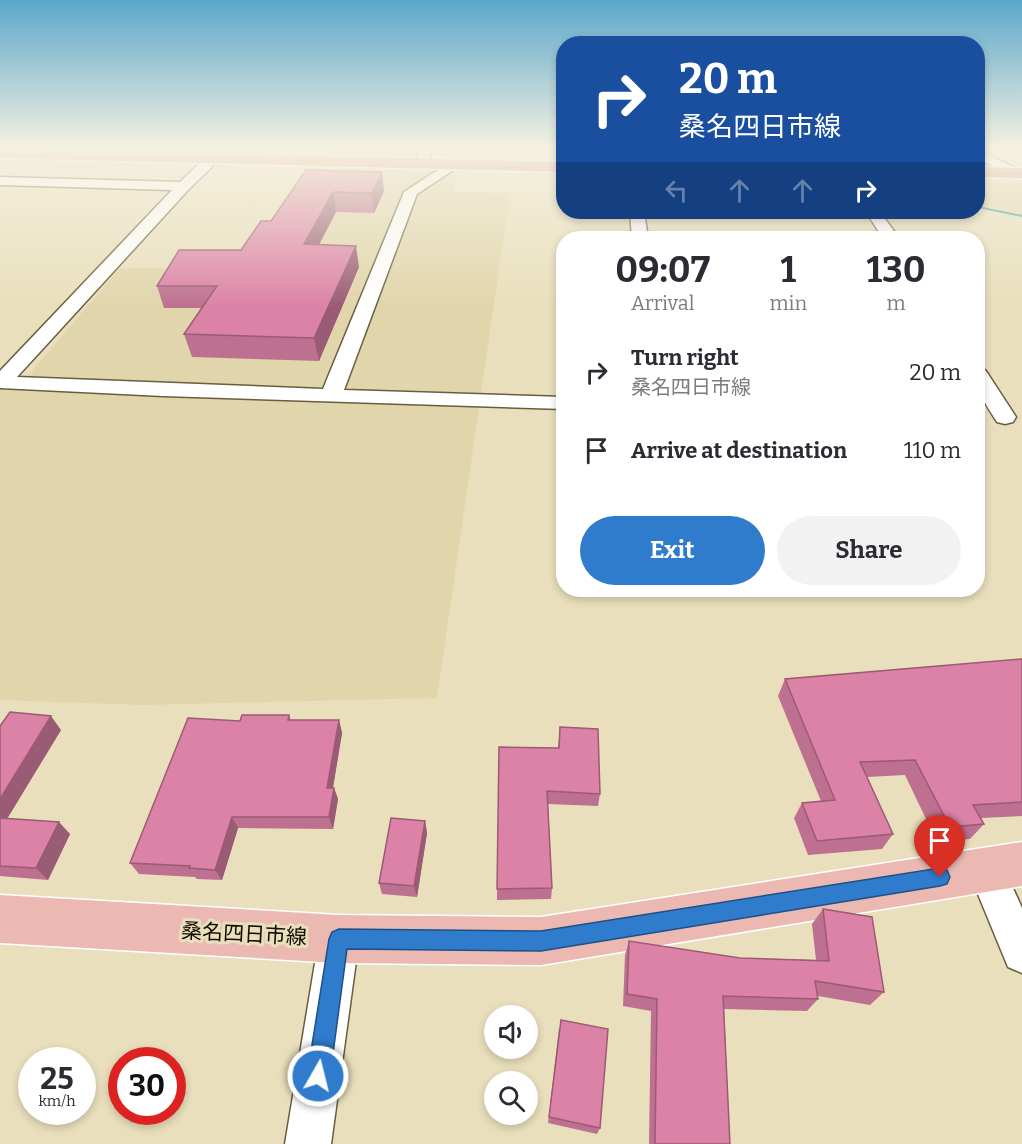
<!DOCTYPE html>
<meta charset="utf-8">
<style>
body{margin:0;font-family:Bitter,"Noto Sans JP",serif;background:#f2f2f3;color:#2b2b33;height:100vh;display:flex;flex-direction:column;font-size:22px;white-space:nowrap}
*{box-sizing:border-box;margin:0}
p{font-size:20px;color:#7c7c81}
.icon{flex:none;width:33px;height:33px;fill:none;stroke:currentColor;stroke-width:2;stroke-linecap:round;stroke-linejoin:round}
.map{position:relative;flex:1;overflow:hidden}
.drawer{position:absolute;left:556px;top:231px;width:429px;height:366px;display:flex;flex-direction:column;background:#fff;border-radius:24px;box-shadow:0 3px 9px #0003}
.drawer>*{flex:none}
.top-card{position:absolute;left:556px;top:36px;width:429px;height:183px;border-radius:24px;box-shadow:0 3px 9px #0003;background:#1a4fa0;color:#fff;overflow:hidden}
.buttons{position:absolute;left:484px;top:1005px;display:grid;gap:12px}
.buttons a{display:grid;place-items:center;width:54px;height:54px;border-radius:50%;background:#fff;box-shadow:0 3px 9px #0003;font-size:30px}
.speed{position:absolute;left:18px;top:1047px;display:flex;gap:12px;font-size:30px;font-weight:700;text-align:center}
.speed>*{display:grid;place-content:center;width:78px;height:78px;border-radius:50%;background:#fff;box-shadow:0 3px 9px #0003;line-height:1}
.speed small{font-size:15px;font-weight:400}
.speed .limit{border:9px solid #d22;background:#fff;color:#111}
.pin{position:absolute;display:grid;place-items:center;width:51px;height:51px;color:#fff;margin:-62px -26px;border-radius:50% 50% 50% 0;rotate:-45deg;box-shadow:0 0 6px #0007}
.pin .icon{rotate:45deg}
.me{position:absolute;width:66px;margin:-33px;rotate:8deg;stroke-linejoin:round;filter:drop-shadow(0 0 4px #0008)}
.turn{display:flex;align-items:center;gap:21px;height:126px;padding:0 24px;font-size:27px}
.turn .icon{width:78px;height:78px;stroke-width:2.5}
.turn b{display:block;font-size:42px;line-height:51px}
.lanes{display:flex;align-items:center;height:57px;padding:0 24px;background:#0003;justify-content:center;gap:30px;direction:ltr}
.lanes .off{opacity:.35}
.eta{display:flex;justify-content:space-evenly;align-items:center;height:102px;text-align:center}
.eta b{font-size:36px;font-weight:700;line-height:42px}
.primary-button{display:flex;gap:12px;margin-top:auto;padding:12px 24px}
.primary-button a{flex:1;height:69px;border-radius:36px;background:#2f7bcc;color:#fff;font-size:24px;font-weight:700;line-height:69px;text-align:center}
.primary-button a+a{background:#f2f2f3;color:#2b2b33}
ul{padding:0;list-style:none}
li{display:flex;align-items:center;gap:18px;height:78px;padding:0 24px}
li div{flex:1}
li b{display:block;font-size:22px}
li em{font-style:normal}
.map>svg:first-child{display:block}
.built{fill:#e1d5ab}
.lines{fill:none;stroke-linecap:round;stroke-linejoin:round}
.stream{fill:#2894a0;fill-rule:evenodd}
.minor-casing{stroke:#675e3f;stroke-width:3}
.major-casing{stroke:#fff;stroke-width:3}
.highway-casing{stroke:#fff;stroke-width:3}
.minor{fill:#fff;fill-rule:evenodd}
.major{fill:#ebb8b2;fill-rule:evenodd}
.highway{fill:#de897e;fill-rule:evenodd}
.wall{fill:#bd708f}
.shaded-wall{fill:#9a5b74}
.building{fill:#dc82a6;stroke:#9a5b74;stroke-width:1.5}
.route{fill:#2f7bcc;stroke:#1f5085;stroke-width:1.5}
.labels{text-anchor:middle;stroke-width:6;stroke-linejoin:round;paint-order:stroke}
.near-street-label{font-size:21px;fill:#120e03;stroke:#e9dfbc}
</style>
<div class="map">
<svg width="1022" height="1144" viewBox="0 0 1022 1144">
<rect width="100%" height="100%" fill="#e9dfbc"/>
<g class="built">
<path d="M312 167 458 171 453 192 510 193 437 698 143 705 0 700V386L20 385 120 268 240 269Z"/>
<path d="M978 181 1022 183V215L978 206Z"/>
</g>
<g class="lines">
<path class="stream" d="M978 206 1022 215V217L978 208Z"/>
<g class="minor-casing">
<g id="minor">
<path d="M420 148H432L429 161H419L417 158Z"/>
<path d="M978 149 1017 169 1019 172 1017 175H1007L978 158Z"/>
<path d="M213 154 218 155 220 158 218 161 189 189 17 377 323 389 404 192 453 160 460 164 458 167 417 194 344 390 564 397V409L163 396 0 388V371L172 190 0 185V177L180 182 208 155Z"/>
<path d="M630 212H644L648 238H632Z"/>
<path d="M866 212H880L899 238H883Z"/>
<path d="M978 368 985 370 988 374 1016 417 1013 422 1005 424 997 422C983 400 978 394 978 368Z"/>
<path d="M986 852 999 857 1022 908V973L1008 967 968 870 973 857Z"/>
<path d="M339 919 353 925 359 939 331 1144H285L319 939 325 925Z"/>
</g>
</g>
<g class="major-casing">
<path id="major" d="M1022 842V886L541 965 339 963 0 943V895L339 915 541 917Z"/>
</g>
<g class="highway-casing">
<g id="highway">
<path d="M0 148 564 162V172L0 158Z"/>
<path d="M978 167 1022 168V178L978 177Z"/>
</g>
</g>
<use href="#minor" class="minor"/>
<use href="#major" class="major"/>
<use href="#highway" class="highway"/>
</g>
<g class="wall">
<path d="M306 170 384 191 374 213 336 212 319 245 359 267 319 361 192 357 184 334 202 308H164L157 286 241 250 271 221Z"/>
<path d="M650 212H740L739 218 651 216Z"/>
<path d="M1022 659V816L981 818 984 824 970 839 937 842 905 775 867 777 893 834 882 849 808 855 794 818 802 803 821 801 778 696 785 679Z"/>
<path d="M289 715 291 720H339L342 733 333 788H334L338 799 333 829 238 828 222 880 197 879 195 877 139 874 130 863Z"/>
<path d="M0 726 61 730 7 818 70 834 48 880 0 876Z"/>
<path d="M560 727 600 794 598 806 548 804 552 888 551 899 497 900V889L558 748Z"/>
<path d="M425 821 427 833 417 897 382 894 379 883Z"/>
<path d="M823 909 884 992 870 1005 818 996V999L807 1011 724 1009 730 1144H649L651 1011 623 1006 625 955 629 941 740 958 816 960 812 924Z"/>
<path d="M559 1028 600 1128 597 1134 548 1123Z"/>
</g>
<g class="shaded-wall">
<path d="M382 172 384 191 374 213 372 193Z"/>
<path d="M333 192 336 212 308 265 304 244Z"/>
<path d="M356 246 359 267 319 361 314 338Z"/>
<path d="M51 716 61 730 1 829 0 828V799Z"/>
<path d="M339 720 342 733 331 799 327 788Z"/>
<path d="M334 788 338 799 333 829 329 817Z"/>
<path d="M232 817 238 828 222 880 215 870Z"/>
<path d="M425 821 427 833 417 897 414 886Z"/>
<path d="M59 822 70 834 48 880 36 868Z"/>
</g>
<g class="building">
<path d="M306 170 382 172 372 193 333 192 304 244 356 246 314 338 184 334 217 286H157L179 250H241L261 221H271Z"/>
<path d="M1022 659V802L973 805 984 824 950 827 915 760 860 762 893 834 817 841 802 803 835 800 785 679Z"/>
<path d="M10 712 51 716 0 799V726Z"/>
<path d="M242 715H289L288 720H339L327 788H334L329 817H232L215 870 189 868 190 866 130 863 188 718 240 721Z"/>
<path d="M560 727 598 729 600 794 547 791 552 888 497 889 499 747 559 748Z"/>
<path d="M0 818 59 822 36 868 0 866Z"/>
<path d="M391 818 425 821 414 886 379 883Z"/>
<path d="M823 909 872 917 884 992 815 981 818 999 723 996 730 1144H655L657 999 627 994 629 941 740 958 829 961Z"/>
<path d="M561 1020 608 1029 600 1128 549 1117Z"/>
</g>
<linearGradient id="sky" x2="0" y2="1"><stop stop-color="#5ba7cb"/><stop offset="0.48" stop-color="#f5f1e1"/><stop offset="1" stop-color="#f5f1e1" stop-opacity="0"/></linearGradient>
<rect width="1022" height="308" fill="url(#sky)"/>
<path class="route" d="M940 868 947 870 950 877 947 884 940 886 541 951 347 949 330 1076 326 1083 318 1087 311 1083 307 1076 329 939 332 932 339 929 541 931Z"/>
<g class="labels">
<g class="near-street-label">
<text transform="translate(244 934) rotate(3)" y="7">桑名四日市線</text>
</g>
</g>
</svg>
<div class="buttons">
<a><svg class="icon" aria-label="sound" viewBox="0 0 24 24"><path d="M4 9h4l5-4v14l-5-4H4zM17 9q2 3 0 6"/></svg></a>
<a><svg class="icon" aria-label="search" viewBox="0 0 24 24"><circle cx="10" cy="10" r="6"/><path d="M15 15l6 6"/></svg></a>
</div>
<div class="speed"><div>25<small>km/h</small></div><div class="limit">30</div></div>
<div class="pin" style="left:940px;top:877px;background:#d93025"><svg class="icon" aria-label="arrive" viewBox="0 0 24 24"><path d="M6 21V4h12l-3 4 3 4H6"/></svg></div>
<svg class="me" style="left:318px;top:1076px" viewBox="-20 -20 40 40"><circle r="17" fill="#2f7bcc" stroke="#fff" stroke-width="3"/><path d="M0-11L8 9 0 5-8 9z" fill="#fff"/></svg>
<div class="top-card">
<div class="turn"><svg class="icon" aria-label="right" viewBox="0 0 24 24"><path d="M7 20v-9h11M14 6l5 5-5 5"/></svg><div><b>20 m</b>桑名四日市線</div></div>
<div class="lanes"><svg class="icon off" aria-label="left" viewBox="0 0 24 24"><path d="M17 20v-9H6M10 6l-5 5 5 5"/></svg><svg class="icon off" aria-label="ahead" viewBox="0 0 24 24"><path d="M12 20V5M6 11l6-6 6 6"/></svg><svg class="icon off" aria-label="ahead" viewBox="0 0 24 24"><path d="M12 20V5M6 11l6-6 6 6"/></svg><svg class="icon" aria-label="right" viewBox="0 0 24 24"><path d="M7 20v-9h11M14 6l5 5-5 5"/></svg></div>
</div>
<section class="drawer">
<div class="eta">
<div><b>09:07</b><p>Arrival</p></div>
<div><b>1</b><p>min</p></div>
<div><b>130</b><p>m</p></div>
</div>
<ul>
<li><svg class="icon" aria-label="right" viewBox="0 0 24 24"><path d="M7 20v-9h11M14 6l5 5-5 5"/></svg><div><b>Turn right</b><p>桑名四日市線</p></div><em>20 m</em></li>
<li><svg class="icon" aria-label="arrive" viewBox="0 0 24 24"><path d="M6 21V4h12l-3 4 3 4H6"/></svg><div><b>Arrive at destination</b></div><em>110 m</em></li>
</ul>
<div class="primary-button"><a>Exit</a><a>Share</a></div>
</section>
</div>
